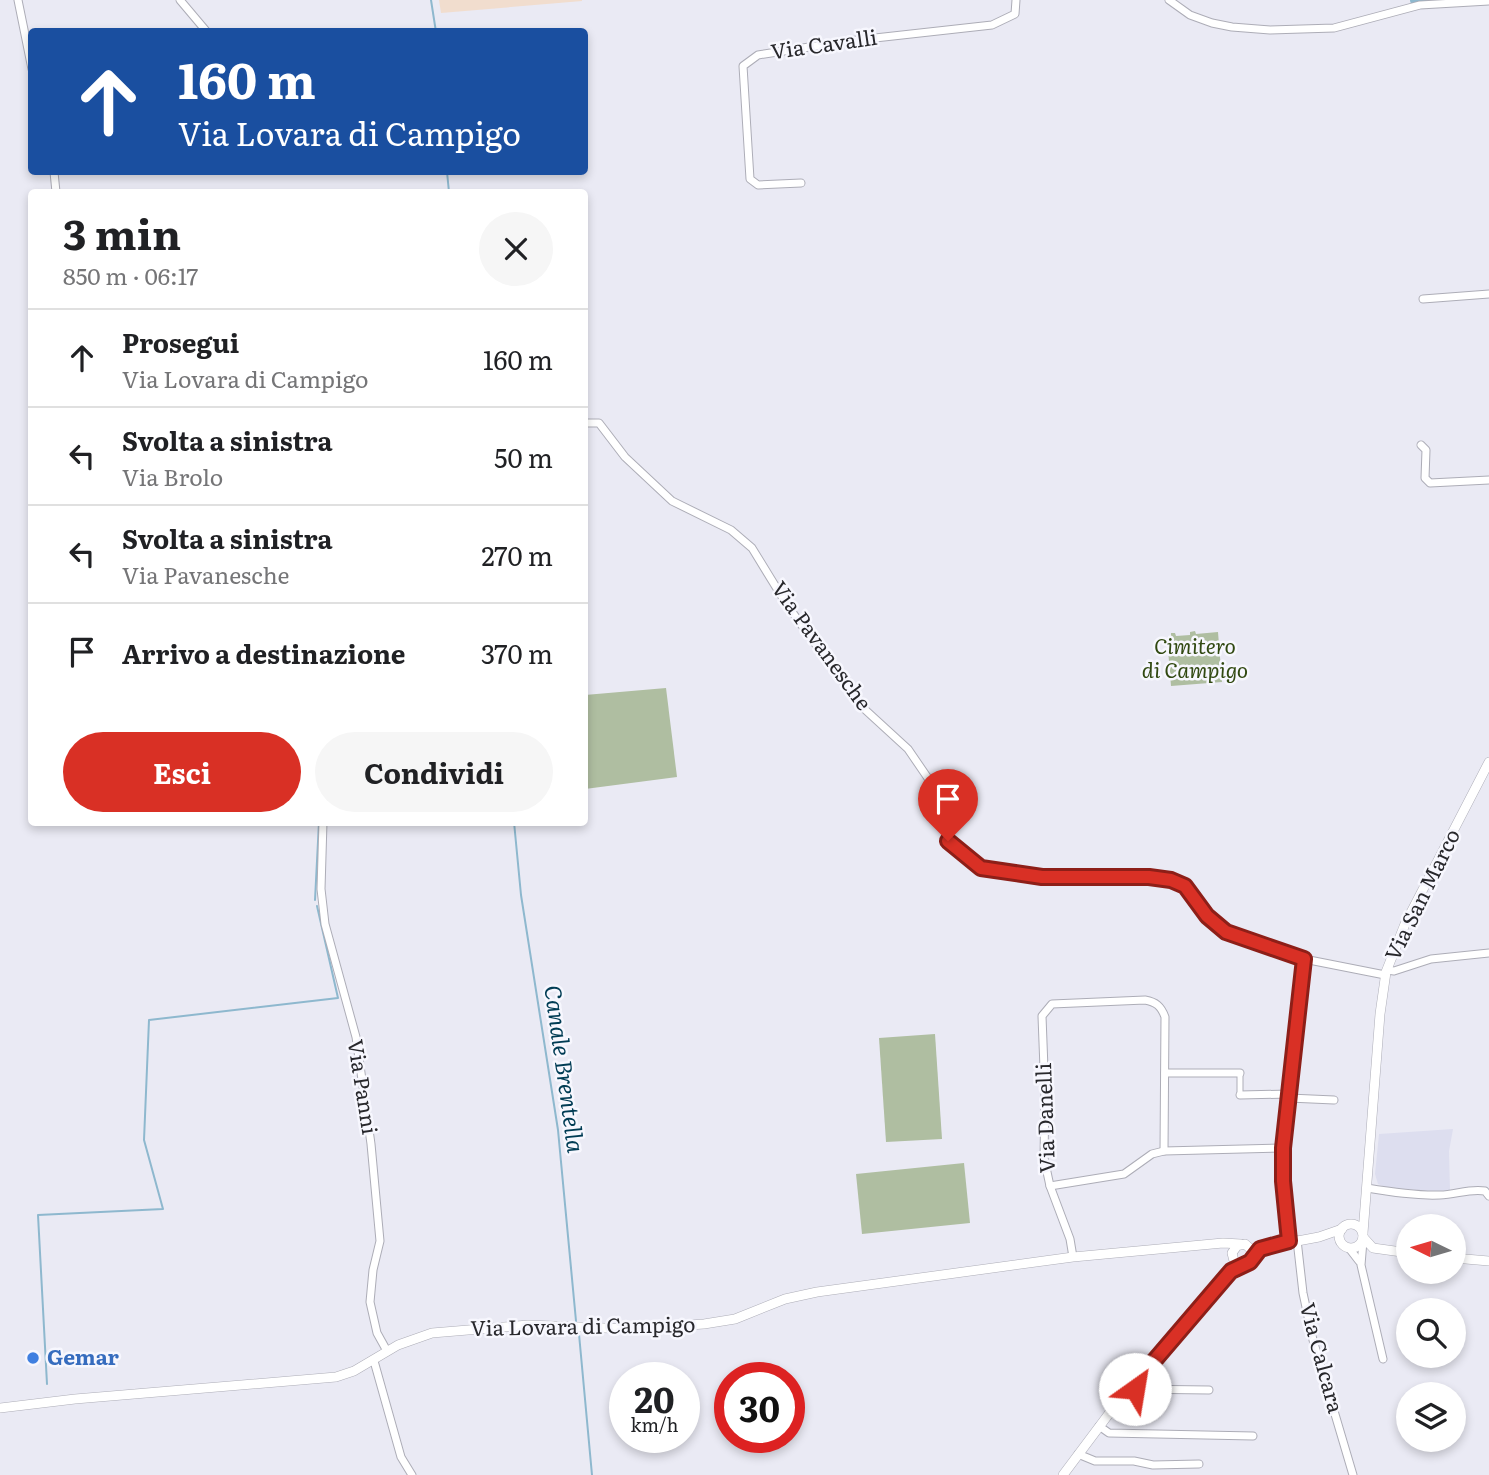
<!DOCTYPE html>
<html lang="it">
<meta charset="utf-8">
<style>
body{margin:0;font-family:Literata,serif;background:#f6f6f6;color:#202124;height:100vh;display:flex;flex-direction:column;font-size:26px;white-space:nowrap}
*{box-sizing:border-box;margin:0}
p{font-size:23px;color:#757577}
.icon{flex:none;width:38px;height:38px;fill:none;stroke:currentColor;stroke-width:2;stroke-linecap:round;stroke-linejoin:round}
.map{position:relative;flex:1;overflow:hidden}
.sheet{position:absolute;left:28px;top:189px;width:560px;height:637px;display:flex;flex-direction:column;background:#fff;border-radius:7px;box-shadow:0 4px 10px #0003}
.sheet>*{flex:none}
.hud{position:absolute;left:28px;top:28px;width:560px;height:147px;border-radius:7px;box-shadow:0 4px 10px #0003;background:#1a4fa0;color:#fff;overflow:hidden}
.needle{width:46px;rotate:275deg}
.controls{position:absolute;left:1396px;top:1214px;display:grid;gap:14px}
.controls a{display:grid;place-items:center;width:70px;height:70px;border-radius:50%;background:#fff;box-shadow:0 4px 10px #0003;font-size:35px}
.speed{position:absolute;left:609px;top:1362px;display:flex;gap:14px;font-size:35px;font-weight:700;text-align:center}
.speed>*{display:grid;place-content:center;width:91px;height:91px;border-radius:50%;background:#fff;box-shadow:0 4px 10px #0003;line-height:1}
.speed small{font-size:18px;font-weight:400}
.speed .limit{border:10px solid #d22;background:#fff;color:#111}
.pin{position:absolute;display:grid;place-items:center;width:60px;height:60px;color:#fff;margin:-72px -30px;border-radius:50% 50% 50% 0;rotate:-45deg;box-shadow:0 0 7px #0007}
.pin .icon{rotate:45deg}
.me{position:absolute;width:77px;margin:-38px;rotate:32deg;stroke-linejoin:round;filter:drop-shadow(0 0 5px #0008)}
.turn{display:flex;align-items:center;gap:24px;height:147px;padding:0 35px;font-size:32px}
.turn .icon{width:91px;height:91px;stroke-width:2.5}
.turn b{display:block;font-size:49px;line-height:60px}
.round{display:grid;place-items:center;flex:none;width:74px;height:74px;border-radius:37px;background:#f6f6f6}
.summary{display:flex;align-items:center;justify-content:space-between;height:119px;padding:0 35px}
h1{font-size:42px;font-weight:700;line-height:52px}
.cta{display:flex;gap:14px;margin-top:auto;padding:14px 35px}
.cta a{flex:1;height:80px;border-radius:42px;background:#d93025;color:#fff;font-size:28px;font-weight:700;line-height:80px;text-align:center}
.cta a+a{background:#f6f6f6;color:#202124}
ul{padding:0;list-style:none}
li{display:flex;align-items:center;gap:21px;height:98px;padding:0 35px;border-top:2px solid #e0e0e0}
li div{flex:1}
li b{display:block;font-size:26px}
li em{font-style:normal}
.map>svg:first-child{display:block}
.industrial{fill:#f1ddce}
.built{fill:#dddeef}
.green{fill:#afbea1}
.lines{fill:none;stroke-linecap:round;stroke-linejoin:round}
.stream{stroke:#8eb8ce;stroke-width:2}
.river{stroke:#8eb8ce;stroke-width:12}
.pedestrian-casing{stroke:#adadb7;stroke-width:7}
.minor-casing{stroke:#adadb7;stroke-width:9}
.tertiary-casing{stroke:#adadb7;stroke-width:10}
.pedestrian{stroke:#fff;stroke-width:5}
.minor{stroke:#fff;stroke-width:7}
.tertiary{stroke:#fff;stroke-width:9}
.route-casing{stroke:#8d1f18;stroke-width:18}
.route{stroke:#d93025;stroke-width:12}
.shop-dot{fill:#3f7fe0;stroke:#f7f7fe;stroke-width:2.5}
.labels{text-anchor:middle;stroke-width:5;stroke-linejoin:round;paint-order:stroke}
.street-label{font-size:21px;fill:#28282c;stroke:#f7f7fe}
.park-label{font-size:21px;font-style:italic;fill:#314911;stroke:#f7f7fe}
.shop-label{font-size:21px;font-weight:bold;fill:#366cbe;stroke:#f7f7fe;text-anchor:start}
.water-label{font-size:23px;font-style:italic;fill:#003c54;stroke:#f7f7fe}
</style>
<div class="map">
<svg width="1489" height="1475" viewBox="0 0 1489 1475">
<rect width="100%" height="100%" fill="#eaeaf4"/>
<path class="industrial" d="M439 0H582V1L441 13Z"/>
<path class="built" d="M1453 1129 1449 1151 1450 1191 1429 1192 1385 1187 1378 1184 1375 1174 1379 1134Z"/>
<g class="green">
<path d="M1195 631 1196 634 1218 632 1222 682 1171 686 1167 637 1171 636V633H1175L1176 636 1190 635V632Z"/>
<path d="M666 688 677 777 585 789V695Z"/>
<path d="M935 1034 942 1139 886 1142 879 1038Z"/>
<path d="M964 1163 970 1223 862 1234 856 1174Z"/>
</g>
<g class="lines">
<g class="stream">
<path d="M431 0 436 32"/>
<path d="M447 172 449 192"/>
<path d="M514 822 521 895 558 1130 576 1321"/>
<path d="M315 900 319 822"/>
<path d="M579 1334 592 1475"/>
<path d="M47 1384 38 1215 163 1209 144 1140 149 1020 338 998 317 906"/>
</g>
<path class="river" d="M1416 0 1417 2 1443 0"/>
<g class="pedestrian-casing">
<path id="pedestrian" d="M1240 1095V1073"/>
</g>
<g class="minor-casing">
<g id="minor">
<path d="M18 0 32 69"/>
<path d="M180 0 207 32"/>
<path d="M1169 0 1190 15 1212 23 1232 27 1270 30 1334 28 1420 5 1489 1"/>
<path d="M54 172 56 192"/>
<path d="M801 183 758 185 750 179 743 66 758 55 848 41 992 25 1015 14 1016 0"/>
<path d="M1423 299 1489 294"/>
<path d="M584 423H599L625 457 672 501 731 530 752 548 787 605 860 705 908 749 934 787 948 841 981 868 1043 877H1149L1171 880 1185 886 1207 916 1226 932 1304 959 1385 975"/>
<path d="M1421 445 1426 450 1425 478 1430 483 1489 480"/>
<path d="M323 822 321 889 325 924 356 1037 371 1144 380 1241 373 1270 370 1302 377 1333 387 1351"/>
<path d="M1387 970 1394 971 1431 959 1489 953"/>
<path d="M1165 1073H1240"/>
<path d="M1240 1095 1289 1094"/>
<path d="M1289 1098 1334 1100"/>
<path d="M1050 1186 1124 1174 1152 1154 1164 1151 1284 1148"/>
<path d="M1367 1188C1391 1192 1416 1196 1440 1195 1455 1195 1470 1188 1485 1191L1489 1196"/>
<path d="M1297 1240 1303 1293 1313 1340 1353 1475"/>
<path d="M1289 1241 1283 1181 1284 1148 1304 959"/>
<path d="M1363 1241 1361 1265 1383 1359"/>
<path d="M1349 1248 1359 1261"/>
<path d="M1073 1257 1070 1239 1050 1186 1044 1158 1045 1095 1042 1016 1052 1004 1145 1000C1156 1002 1161 1006 1165 1017L1164 1151"/>
<path d="M374 1361 401 1457 412 1475"/>
<path d="M1130 1389 1209 1390"/>
<path d="M1099 1426 1109 1433 1253 1436"/>
<path d="M1078 1454 1095 1461H1134L1153 1465 1199 1464"/>
</g>
</g>
<g class="tertiary-casing">
<g id="tertiary">
<circle cx="1351" cy="1236" r="12"/>
<path d="M1363 1233 1380 1014 1386 972 1405 924 1489 762"/>
<path d="M1363 1237 1373 1248 1409 1253"/>
<path d="M1253 1258 1258 1251 1265 1247 1319 1237 1342 1229"/>
<path d="M1454 1258 1489 1261"/>
<path d="M0 1408 75 1399 336 1377 354 1371 398 1345 432 1333 528 1325 630 1329 704 1324 735 1319 785 1299 817 1292 1073 1257 1223 1243 1241 1244"/>
<path d="M1063 1475 1111 1411 1216 1286 1233 1269 1251 1261 1253 1251 1245 1244 1237 1246 1232 1253 1234 1261 1240 1265"/>
</g>
</g>
<use href="#pedestrian" class="pedestrian"/>
<use href="#minor" class="minor"/>
<use href="#tertiary" class="tertiary"/>
</g>
<g class="lines">
<g class="route-casing">
<path id="route" d="M948 841 981 868 1042 877H1149L1171 880 1185 886 1207 916 1226 932 1304 959 1283 1148V1181L1289 1241 1260 1249 1250 1262 1231 1271 1130 1389H1135"/>
</g>
<use href="#route" class="route"/>
</g>
<circle class="shop-dot" cx="33" cy="1358" r="7"/>
<g class="labels">
<g class="street-label">
<text transform="translate(824 45) rotate(-8)" y="7">Via Cavalli</text>
<text transform="translate(821 646) rotate(54)" y="7">Via Pavanesche</text>
<text transform="translate(1423 895) rotate(-64)" y="7">Via San Marco</text>
<text transform="translate(362 1087) rotate(81)" y="7">Via Panni</text>
<text transform="translate(1046 1118) rotate(-92)" y="7">Via Danelli</text>
<text transform="translate(583 1327) rotate(-1)" y="7">Via Lovara di Campigo</text>
<text transform="translate(1321 1358) rotate(75)" y="7">Via Calcara</text>
</g>
<g class="park-label">
<text x="1195" y="654">Cimitero<tspan x="1195" dy="24">di Campigo</tspan></text>
</g>
<g class="shop-label">
<text x="47" y="1365">Gemar</text>
</g>
<g class="water-label">
<text transform="translate(564 1069) rotate(82)" y="8">Canale Brentella</text>
</g>
</g>
</svg>
<div class="controls">
<a><svg class="needle" viewBox="-14 -14 28 28"><path d="M0-13l5 13h-10z" fill="#e53935"/><path d="M0 13l5-13h-10z" fill="#757577"/></svg></a>
<a><svg class="icon" aria-label="search" viewBox="0 0 24 24"><circle cx="10" cy="10" r="6"/><path d="M15 15l6 6"/></svg></a>
<a><svg class="icon" aria-label="layers" viewBox="0 0 24 24"><path d="M12 4l9 5-9 5-9-5zM3 14l9 5 9-5"/></svg></a>
</div>
<div class="speed"><div>20<small>km/h</small></div><div class="limit">30</div></div>
<div class="pin" style="left:948px;top:841px;background:#d93025"><svg class="icon" aria-label="arrive" viewBox="0 0 24 24"><path d="M6 21V4h12l-3 4 3 4H6"/></svg></div>
<svg class="me" style="left:1135px;top:1389px" viewBox="-20 -20 40 40"><circle r="19" fill="#fff"/><path d="M0-13L10 11 0 6-10 11z" fill="#d93025"/></svg>
<div class="hud">
<div class="turn"><svg class="icon" aria-label="ahead" viewBox="0 0 24 24"><path d="M12 20V5M6 11l6-6 6 6"/></svg><div><b>160 m</b>Via Lovara di Campigo</div></div>
</div>
<section class="sheet">
<div class="summary"><div><h1>3 min</h1><p>850 m · 06:17</p></div><a class="round"><svg class="icon" aria-label="close" viewBox="0 0 24 24"><path d="M6 6l12 12M18 6L6 18"/></svg></a></div>
<ul>
<li><svg class="icon" aria-label="ahead" viewBox="0 0 24 24"><path d="M12 20V5M6 11l6-6 6 6"/></svg><div><b>Prosegui</b><p>Via Lovara di Campigo</p></div><em>160 m</em></li>
<li><svg class="icon" aria-label="left" viewBox="0 0 24 24"><path d="M17 20v-9H6M10 6l-5 5 5 5"/></svg><div><b>Svolta a sinistra</b><p>Via Brolo</p></div><em>50 m</em></li>
<li><svg class="icon" aria-label="left" viewBox="0 0 24 24"><path d="M17 20v-9H6M10 6l-5 5 5 5"/></svg><div><b>Svolta a sinistra</b><p>Via Pavanesche</p></div><em>270 m</em></li>
<li><svg class="icon" aria-label="arrive" viewBox="0 0 24 24"><path d="M6 21V4h12l-3 4 3 4H6"/></svg><div><b>Arrivo a destinazione</b></div><em>370 m</em></li>
</ul>
<div class="cta"><a>Esci</a><a>Condividi</a></div>
</section>
</div>
